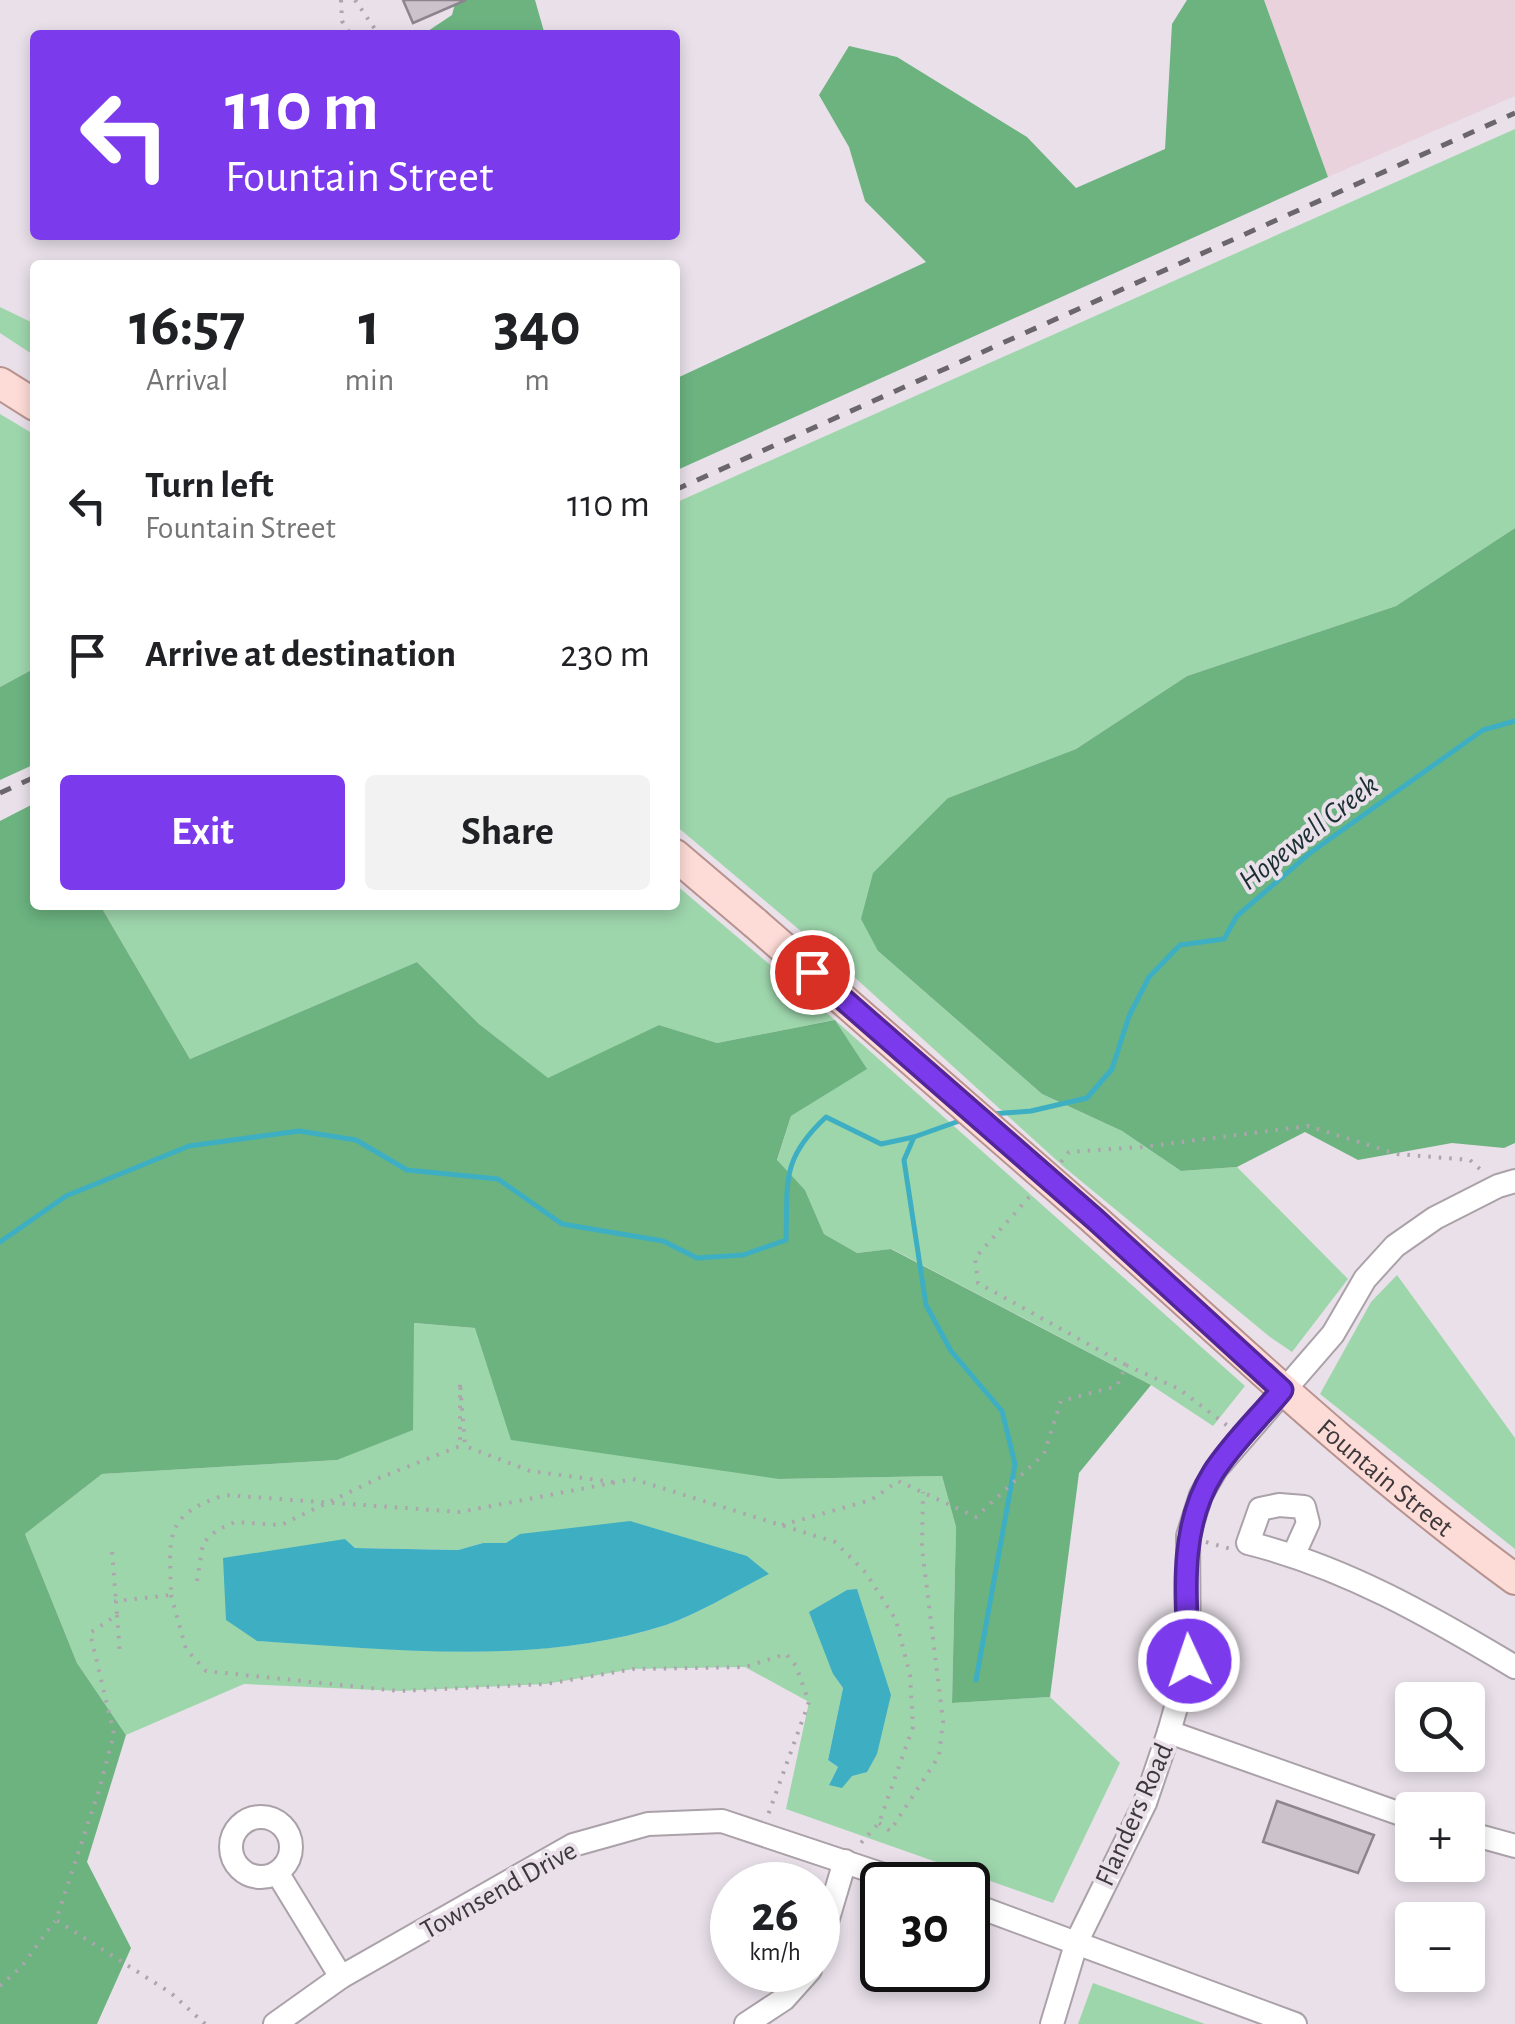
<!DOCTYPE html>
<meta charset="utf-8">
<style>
body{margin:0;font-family:"Alegreya Sans",sans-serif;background:#f2f2f2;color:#202124;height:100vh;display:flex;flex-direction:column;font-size:38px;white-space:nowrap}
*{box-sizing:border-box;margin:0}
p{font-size:32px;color:#757577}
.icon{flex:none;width:55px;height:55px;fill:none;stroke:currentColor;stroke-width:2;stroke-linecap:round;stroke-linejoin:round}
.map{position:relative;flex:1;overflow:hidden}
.panel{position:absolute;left:30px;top:260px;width:650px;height:650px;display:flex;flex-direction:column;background:#fff;border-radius:10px;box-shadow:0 5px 15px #0003}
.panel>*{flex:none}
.guide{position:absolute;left:30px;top:30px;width:650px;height:210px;border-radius:10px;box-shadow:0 5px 15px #0003;background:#7c3aed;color:#fff;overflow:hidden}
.buttons{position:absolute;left:1395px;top:1682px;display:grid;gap:20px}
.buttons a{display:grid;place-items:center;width:90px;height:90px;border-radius:10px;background:#fff;box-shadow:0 5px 15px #0003;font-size:50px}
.speed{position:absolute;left:710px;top:1862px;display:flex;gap:20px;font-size:50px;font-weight:700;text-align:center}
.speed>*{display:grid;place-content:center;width:130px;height:130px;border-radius:50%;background:#fff;box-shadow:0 5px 15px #0003;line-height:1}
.speed small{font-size:25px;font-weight:400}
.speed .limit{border:5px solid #111;border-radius:15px;background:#fff;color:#111}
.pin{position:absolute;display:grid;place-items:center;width:85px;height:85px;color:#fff;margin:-42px;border:5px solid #fff;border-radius:50%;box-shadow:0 2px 10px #0007}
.me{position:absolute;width:110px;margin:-55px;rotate:357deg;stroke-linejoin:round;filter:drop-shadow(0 0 8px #0008)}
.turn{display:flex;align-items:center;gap:35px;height:210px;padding:0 30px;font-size:45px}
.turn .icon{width:130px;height:130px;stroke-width:2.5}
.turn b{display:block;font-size:70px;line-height:85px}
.eta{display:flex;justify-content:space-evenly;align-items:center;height:170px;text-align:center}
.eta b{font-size:60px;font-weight:600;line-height:70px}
.primary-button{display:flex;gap:20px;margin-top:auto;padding:20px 30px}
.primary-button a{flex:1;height:115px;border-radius:10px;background:#7c3aed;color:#fff;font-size:40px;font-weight:600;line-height:115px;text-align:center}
.primary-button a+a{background:#f2f2f2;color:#202124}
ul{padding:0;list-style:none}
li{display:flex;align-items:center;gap:30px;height:150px;padding:0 30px}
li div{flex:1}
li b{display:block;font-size:38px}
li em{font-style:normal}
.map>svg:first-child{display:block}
.commercial{fill:#ead2dd}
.green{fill:#9ed6ac;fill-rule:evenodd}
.forest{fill:#6cb380}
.water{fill:#3eafc2}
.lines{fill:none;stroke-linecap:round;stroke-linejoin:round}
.stream{stroke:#3eafc2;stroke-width:5}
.building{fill:#cbc2cb;stroke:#8d858c;stroke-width:2.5}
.minor-casing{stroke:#aaa1a9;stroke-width:26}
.major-casing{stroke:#b8928e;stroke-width:34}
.path{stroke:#ada5ad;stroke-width:4;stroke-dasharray:2.5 8;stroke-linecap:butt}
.minor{stroke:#fff;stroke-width:22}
.major{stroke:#fddbd6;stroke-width:30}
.rail{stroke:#6b666b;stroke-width:5;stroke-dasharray:12 12;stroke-linecap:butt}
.major-bridge-casing{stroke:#b8928e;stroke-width:34;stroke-linecap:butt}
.major-bridge{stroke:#fddbd6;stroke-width:30}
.route-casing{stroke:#51269a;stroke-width:25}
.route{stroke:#7c3aed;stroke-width:18}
.labels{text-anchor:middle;stroke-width:8;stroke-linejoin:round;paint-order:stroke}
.street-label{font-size:28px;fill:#3c383c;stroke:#e9e0e9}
.water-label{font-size:30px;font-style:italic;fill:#1b2e32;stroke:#e9e0e9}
</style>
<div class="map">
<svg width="1515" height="2024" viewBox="0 0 1515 2024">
<rect width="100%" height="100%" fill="#e9e0e9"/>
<path class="commercial" d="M1264 0H1515V96L1328 177Z"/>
<g class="green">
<path d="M1515 129V528L1396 606 1187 676 1076 749 948 798 878 951 1042 1094 1122 1131 1181 1171 1237 1167 1348 1279 1292 1352 1270 1337 1064 1167 841 965 675 825V503Z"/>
<path d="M0 307 35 324V356L0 333Z"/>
<path d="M0 414 35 435V668L0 687Z"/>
<path d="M675 884 835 1020 1245 1386 1213 1426 1151 1385 892 1249 857 1253 824 1234 805 1190 777 1161 791 1116 866 1069 835 1020 717 1043 659 1025 548 1079 479 1024 417 962 190 1059 100 905H675Z"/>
<path d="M1397 1275 1515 1438V1549L1320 1394 1371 1302Z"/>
<path d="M413 1323 475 1328 779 1479 942 1476 956 1527 952 1703 1050 1697 1120 1763 1053 1903 786 1809 809 1702 745 1667 633 1669 546 1684 399 1691 244 1684 126 1735 77 1663 25 1534 102 1474 337 1460ZM345 1539 355 1548 458 1550 483 1543H506L768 1574C735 1590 701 1613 666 1625 534 1667 393 1648 258 1641ZM833 1674 891 1695 829 1785 838 1767 828 1760 843 1688Z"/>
<path d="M1093 1983 1205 2024H1078Z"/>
</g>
<g class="forest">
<path d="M456 0H535L545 35H422L452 15Z"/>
<path d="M1187 0H1264L1328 177 675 471V379L926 262 865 201 849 147 819 95 849 46 897 57 1027 137 1076 188 1165 149 1172 24Z"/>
<path d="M1515 528V1143L1504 1148 1452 1143 1358 1160 1305 1132 1237 1167 1181 1171 1122 1131 1042 1094 878 951 861 919 873 873 948 798 1076 749 1187 676 1396 606Z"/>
<path d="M35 668V764L0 780V687Z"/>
<path d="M35 803V905H100L190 1059 417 962 479 1024 548 1078 659 1025 717 1043 835 1020 867 1069 791 1116 777 1160 805 1190 824 1234 857 1253 891 1249 1151 1385 1079 1473 1050 1697 952 1703 956 1527 942 1476 779 1479 511 1440 475 1328 414 1323 413 1430 337 1460 102 1474 25 1534 77 1663 126 1735 87 1862 131 1948 97 2024H0V821Z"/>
</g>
<g class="water">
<path d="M630 1521 747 1556 769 1574C736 1590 701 1613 666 1625 535 1667 393 1649 257 1641L226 1620 223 1558 345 1539 355 1548 458 1550 483 1543H506L520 1534Z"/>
<path d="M857 1589 891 1695 877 1754 867 1772 852 1776 842 1788 829 1785 838 1767 828 1760 843 1688 833 1674 809 1612 847 1590Z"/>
</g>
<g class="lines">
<g class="stream">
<path d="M992 1114 1031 1111 1087 1098 1112 1069 1129 1016 1149 977 1180 945 1224 939 1237 916 1310 853 1483 730 1515 721"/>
<path d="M914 1137 904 1160 926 1305 951 1351 1002 1411 1015 1464 976 1680"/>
<path d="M0 1242 66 1196 189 1146 299 1131 356 1140 407 1170 498 1179 562 1224 663 1241 697 1258 743 1255 786 1240C788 1182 780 1160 826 1117L881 1144 914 1137 962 1120"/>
</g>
</g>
<g class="building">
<path d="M403 0H466L413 23Z"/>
<path d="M1277 1801 1374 1835 1358 1873 1263 1842Z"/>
</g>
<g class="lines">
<g class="minor-casing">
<g id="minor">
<path d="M1294 1554 1308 1523 1304 1507 1279 1505 1260 1509 1248 1543C1345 1567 1430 1616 1515 1667"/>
<path d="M1169 1732 1412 1818"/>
<circle cx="261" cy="1847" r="30"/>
<path d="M1468 1833 1515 1846"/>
<path d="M278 1874 341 1977"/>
<path d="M968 1903 1295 2024"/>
<path d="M818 1952 845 1861"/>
<path d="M275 2024 341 1977 573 1845 648 1824 722 1821 914 1885"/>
<path d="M746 2024 784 1999 810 1970"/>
<path d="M1052 2024 1077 1941 1145 1803 1169 1732 1189 1661 1188 1536 1201 1495 1216 1469 1333 1334 1365 1279 1395 1246 1435 1218 1498 1186 1515 1181"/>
</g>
</g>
<g class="major-casing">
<g id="major">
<path d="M0 383 35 405"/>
<path d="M675 855 755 923"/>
<path id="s1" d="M1095 1220C1232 1343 1366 1470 1515 1579"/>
</g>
</g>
<g class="path">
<path d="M341 0 342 21 351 35"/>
<path d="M355 0 379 35"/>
<path d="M1061 1162 1069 1152 1142 1147 1308 1126 1397 1154 1470 1160 1482 1171"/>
<path d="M1126 1365 1179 1389 1229 1427"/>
<path d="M782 1525 871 1500 898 1481 976 1517 1044 1454 1061 1401 1117 1386 1126 1365 978 1283 975 1258 1031 1195"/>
<path d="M1206 1542 1231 1549"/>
<path d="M112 1552 116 1601"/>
<path d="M197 1581 203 1543 217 1530 235 1522 281 1525 379 1478 460 1446V1382L465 1446 530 1471 613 1482"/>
<path d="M171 1595 186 1649 206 1671 399 1691 546 1684 633 1669 745 1667 786 1654 796 1666 809 1702 768 1815"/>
<path d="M117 1615 120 1655"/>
<path d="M879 1823 890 1831 939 1756 943 1721 922 1548 923 1492"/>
<path d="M0 1986 22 1966 55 1921"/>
<path d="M205 2024 171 1993 56 1920 99 1790 114 1734 90 1633 117 1615 116 1601 171 1595C170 1538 162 1515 225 1495L460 1512 633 1479 835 1542 866 1573 896 1620 910 1675 913 1727 879 1823 860 1844"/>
</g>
<use href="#minor" class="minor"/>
<use href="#major" class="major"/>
<g class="rail">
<path d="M675 490 1515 113"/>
<path d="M0 793 35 777"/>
</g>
<g class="major-bridge-casing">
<path id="major-bridge" d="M755 923 1095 1220"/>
</g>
<use href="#major-bridge" class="major-bridge"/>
</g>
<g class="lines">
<g class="route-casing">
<path id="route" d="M812 972 1096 1220 1282 1390C1260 1417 1232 1443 1213 1473 1178 1529 1186 1597 1189 1661"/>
</g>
<use href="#route" class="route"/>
</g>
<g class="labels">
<g class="street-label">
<text dy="10" stroke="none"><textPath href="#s1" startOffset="388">Fountain Street</textPath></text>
<text transform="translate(1133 1814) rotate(-66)" y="10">Flanders Road</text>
<text transform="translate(498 1889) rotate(-29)" y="10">Townsend Drive</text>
</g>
<g class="water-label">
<text transform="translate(1308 832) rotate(-38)" y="10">Hopewell Creek</text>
</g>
</g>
</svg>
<div class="buttons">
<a><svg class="icon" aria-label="search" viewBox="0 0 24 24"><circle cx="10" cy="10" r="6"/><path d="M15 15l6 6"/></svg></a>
<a>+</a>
<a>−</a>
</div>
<div class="speed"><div>26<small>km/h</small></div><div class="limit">30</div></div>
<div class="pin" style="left:812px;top:972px;background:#d93025"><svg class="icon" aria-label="arrive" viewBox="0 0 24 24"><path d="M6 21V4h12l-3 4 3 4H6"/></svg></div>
<svg class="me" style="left:1189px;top:1661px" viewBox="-20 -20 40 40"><circle r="17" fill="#7c3aed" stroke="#fff" stroke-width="3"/><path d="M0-11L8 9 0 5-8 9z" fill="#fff"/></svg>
<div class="guide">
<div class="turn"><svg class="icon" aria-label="left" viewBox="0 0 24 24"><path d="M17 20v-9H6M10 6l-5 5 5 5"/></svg><div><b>110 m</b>Fountain Street</div></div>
</div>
<section class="panel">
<div class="eta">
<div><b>16:57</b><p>Arrival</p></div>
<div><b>1</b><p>min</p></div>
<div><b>340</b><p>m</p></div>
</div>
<ul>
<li><svg class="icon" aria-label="left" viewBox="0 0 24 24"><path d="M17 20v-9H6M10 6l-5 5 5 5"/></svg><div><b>Turn left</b><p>Fountain Street</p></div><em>110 m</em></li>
<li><svg class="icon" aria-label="arrive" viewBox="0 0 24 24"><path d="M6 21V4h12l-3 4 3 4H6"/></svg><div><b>Arrive at destination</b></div><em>230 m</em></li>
</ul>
<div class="primary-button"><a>Exit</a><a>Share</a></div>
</section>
</div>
